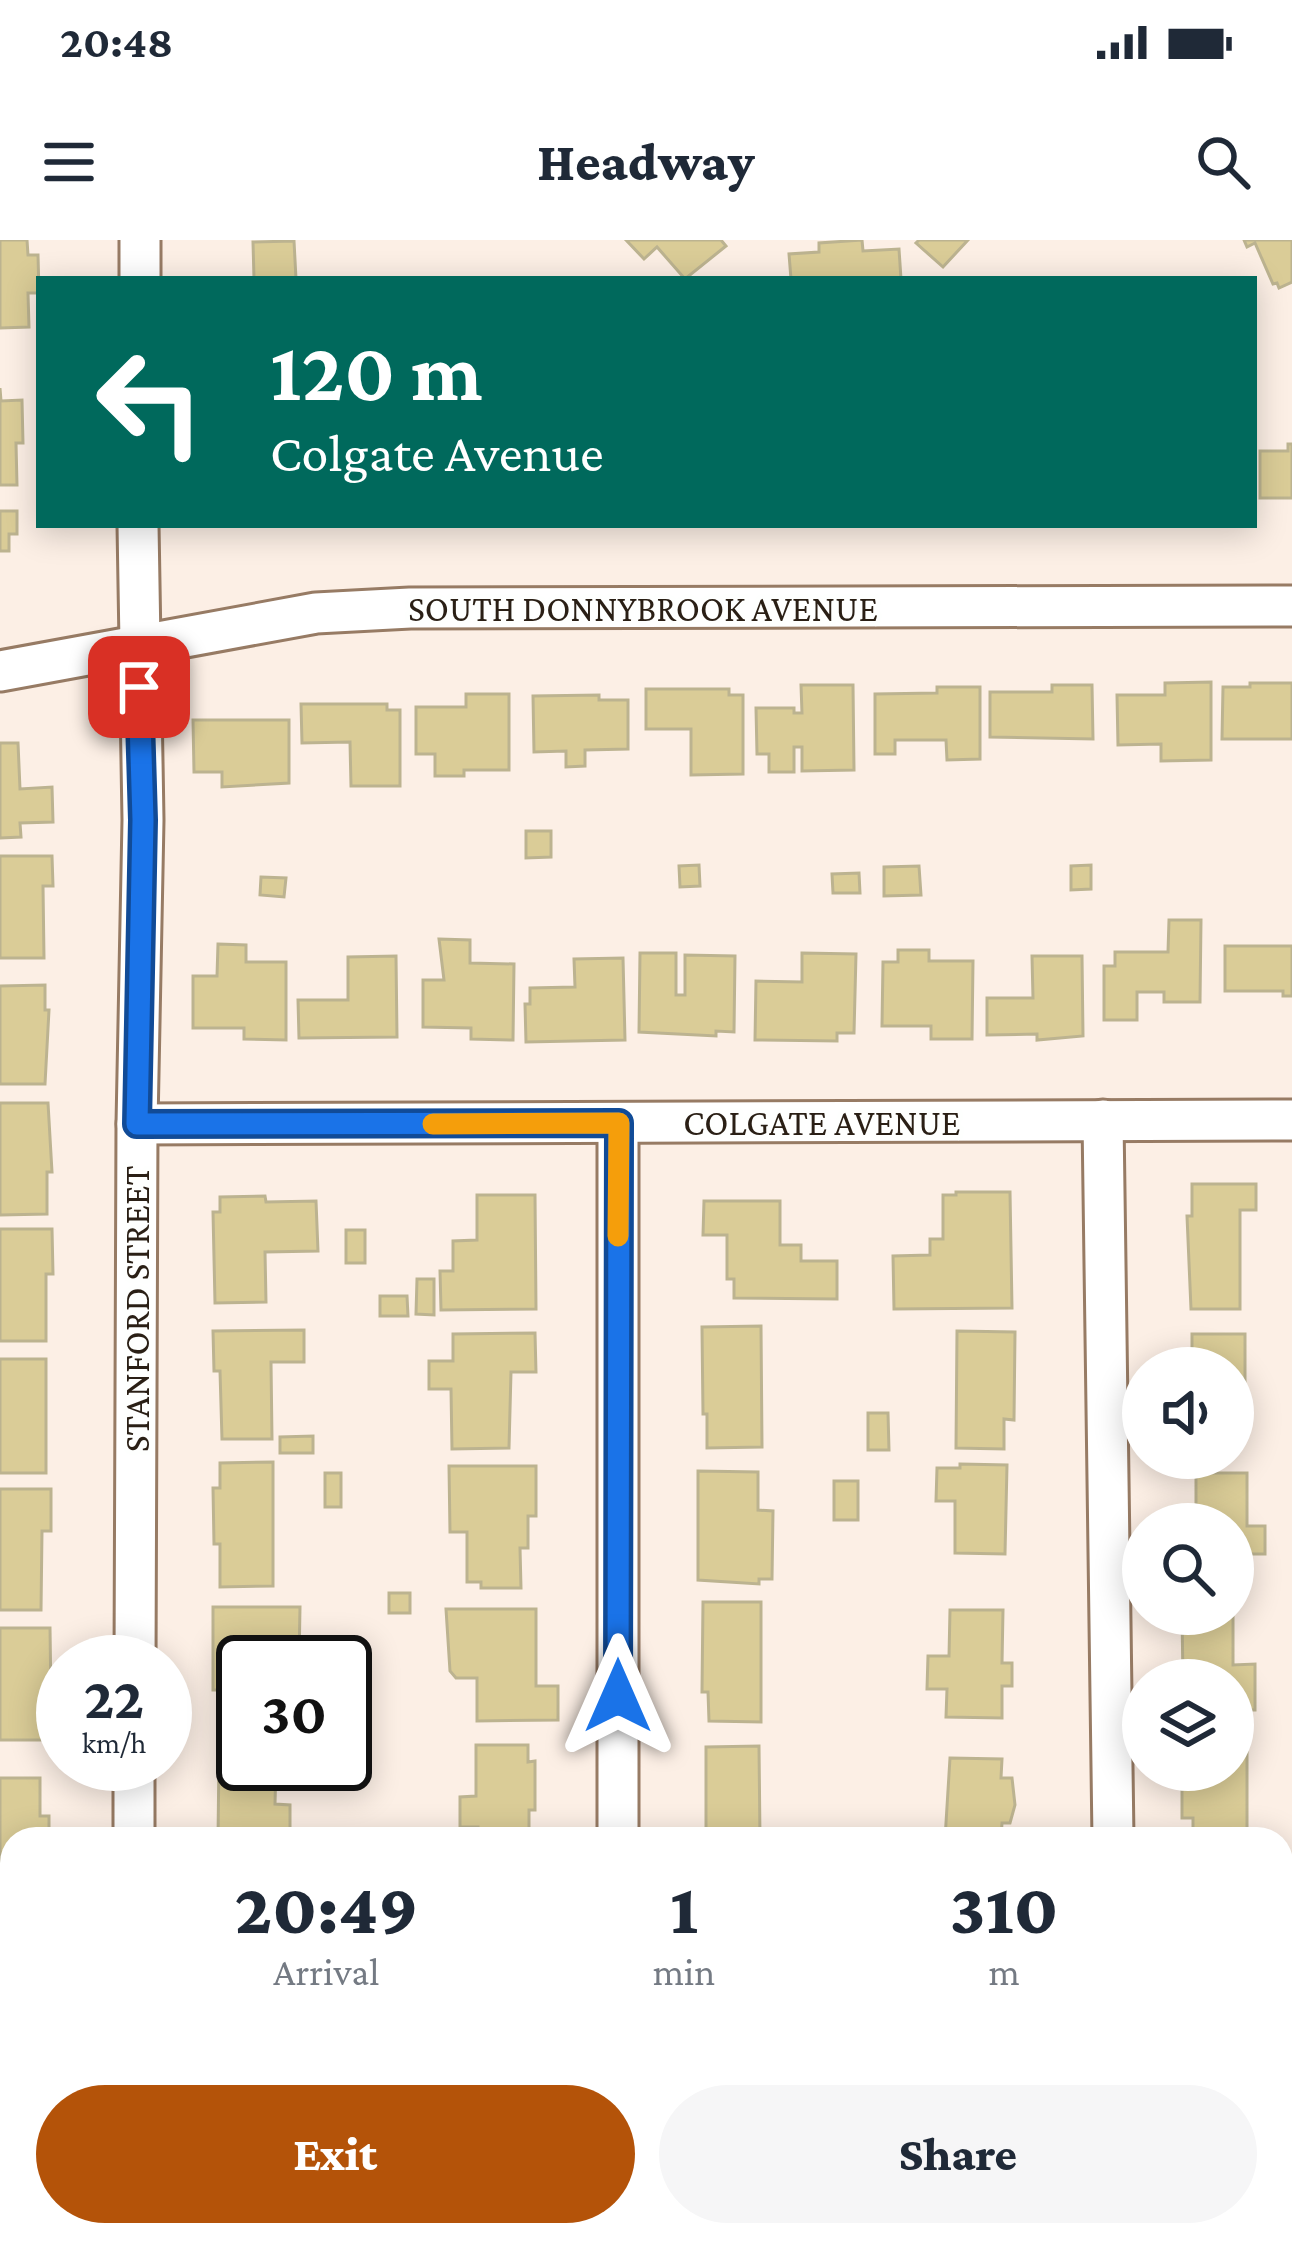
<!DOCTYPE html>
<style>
body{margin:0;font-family:"Crimson Pro",serif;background:#f6f6f7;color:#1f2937;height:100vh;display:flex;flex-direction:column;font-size:45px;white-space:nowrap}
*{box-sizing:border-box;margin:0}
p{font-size:39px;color:#747a83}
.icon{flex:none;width:66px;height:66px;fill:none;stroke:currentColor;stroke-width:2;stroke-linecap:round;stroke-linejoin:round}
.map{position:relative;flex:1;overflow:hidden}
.details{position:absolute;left:0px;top:1587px;width:1293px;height:420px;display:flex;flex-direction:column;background:#fff;border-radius:36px 36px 0 0;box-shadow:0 6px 30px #0003}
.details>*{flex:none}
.guide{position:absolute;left:36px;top:36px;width:1221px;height:252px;border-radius:0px;box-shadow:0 6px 30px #0003;background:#00695c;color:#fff;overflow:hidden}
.buttons{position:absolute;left:1122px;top:1107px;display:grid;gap:24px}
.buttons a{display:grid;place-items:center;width:132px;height:132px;border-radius:50%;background:#fff;box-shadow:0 6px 30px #0003;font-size:60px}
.speed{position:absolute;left:36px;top:1395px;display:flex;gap:24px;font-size:60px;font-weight:700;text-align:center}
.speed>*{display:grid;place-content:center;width:156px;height:156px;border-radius:50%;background:#fff;box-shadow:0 6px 30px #0003;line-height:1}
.speed small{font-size:30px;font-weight:400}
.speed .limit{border:6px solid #111;border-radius:18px;background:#fff;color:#111}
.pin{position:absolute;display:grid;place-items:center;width:102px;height:102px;color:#fff;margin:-51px;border-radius:24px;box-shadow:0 6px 18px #0006}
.me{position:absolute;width:132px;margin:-66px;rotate:0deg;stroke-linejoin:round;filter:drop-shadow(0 0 9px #0008)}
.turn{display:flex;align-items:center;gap:42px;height:252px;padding:0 36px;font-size:54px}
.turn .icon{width:156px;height:156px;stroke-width:2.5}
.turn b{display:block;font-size:84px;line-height:102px}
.eta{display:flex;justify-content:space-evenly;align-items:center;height:204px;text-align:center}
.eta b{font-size:72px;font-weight:800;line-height:84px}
.primary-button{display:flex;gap:24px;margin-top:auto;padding:24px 36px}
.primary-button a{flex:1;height:138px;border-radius:72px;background:#b45309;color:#fff;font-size:48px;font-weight:800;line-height:138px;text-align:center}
.primary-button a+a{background:#f6f6f7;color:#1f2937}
.status{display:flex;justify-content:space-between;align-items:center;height:84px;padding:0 60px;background:#fff;direction:ltr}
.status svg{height:33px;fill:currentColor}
header{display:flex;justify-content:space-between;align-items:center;height:156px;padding:0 36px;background:#fff;font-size:54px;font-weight:800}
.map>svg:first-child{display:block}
.building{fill:#dacc97;stroke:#bcb390;stroke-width:3}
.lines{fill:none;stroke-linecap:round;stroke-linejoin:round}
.minor-casing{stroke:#977b64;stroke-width:45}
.primary-casing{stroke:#a45248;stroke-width:66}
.minor{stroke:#fff;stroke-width:39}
.primary{stroke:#f0a7a2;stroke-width:60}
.route-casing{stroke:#114b97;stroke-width:30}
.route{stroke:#1a73e8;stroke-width:21}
.slow{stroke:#f59e0b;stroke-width:21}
.labels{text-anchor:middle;stroke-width:10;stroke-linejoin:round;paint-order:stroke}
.street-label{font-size:36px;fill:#2a1f15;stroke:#fefffe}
</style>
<div class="status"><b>20:48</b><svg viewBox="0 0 49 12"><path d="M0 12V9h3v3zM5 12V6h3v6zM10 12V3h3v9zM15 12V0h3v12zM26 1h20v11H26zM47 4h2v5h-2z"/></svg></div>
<header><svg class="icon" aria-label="menu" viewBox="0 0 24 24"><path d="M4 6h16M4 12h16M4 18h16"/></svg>Headway<svg class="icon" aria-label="search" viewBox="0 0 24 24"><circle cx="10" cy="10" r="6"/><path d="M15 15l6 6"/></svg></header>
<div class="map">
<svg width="1292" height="2007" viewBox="0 0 1292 2007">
<rect width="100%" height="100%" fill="#fcefe5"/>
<g class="building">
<path d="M0 0H27L28 15H38L39 53H28L29 87 0 88Z"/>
<path d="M626 0H721L726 6 685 39 657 7 644 19Z"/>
<path d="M862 0 863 11 899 9 901 39H791L789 14 819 12V3Z"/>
<path d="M919 0H968L943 27 916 3Z"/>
<path d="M1244 0H1292V42L1279 48 1277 43 1273 44 1255 3 1247 7Z"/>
<path d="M294 1 296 39H254L253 2Z"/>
<path d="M0 148 1 161 22 160 23 203H16L17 245H0Z"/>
<path d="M1288 204H1292V258H1260V211H1288Z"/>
<path d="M0 271H17V294H9V311H0Z"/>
<path d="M1211 442V520L1161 521V504L1118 505 1117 455H1165V443Z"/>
<path d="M1250 443H1292V499H1222L1223 447H1250Z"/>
<path d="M801 445H853L854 530 802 531V507H794V532H769V514H757L756 468H794V473H802Z"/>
<path d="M1052 445H1092L1093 499 990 497V452H1052Z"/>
<path d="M937 447H980V519L947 520 946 500H895V514H875V454L937 453Z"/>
<path d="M646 449H729V455H743V534L691 535V489H646Z"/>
<path d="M466 454H509V530H464V536H435V514H416V467H466Z"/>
<path d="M599 455V460H628V509L585 510V526L566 527V511L534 512 533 456Z"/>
<path d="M301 464H387V470H400V546H351L350 502 302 503Z"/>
<path d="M193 480H289V543L222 547V532H194Z"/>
<path d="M0 503H18L20 549 52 547 53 582 20 583 21 597 0 598Z"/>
<path d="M526 591H551V617L526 618Z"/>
<path d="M0 616H52L53 646H43L44 718H0Z"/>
<path d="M699 625 700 646 680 647 679 626Z"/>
<path d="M1091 625V649L1071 650V626Z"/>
<path d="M919 626 921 655 884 656V627Z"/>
<path d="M859 633 860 653H833L832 634Z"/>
<path d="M261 637 286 638 284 657 260 655Z"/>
<path d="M1169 680H1201L1200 762H1164V752H1137V780H1104V726H1115V712H1168Z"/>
<path d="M439 699 470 700V723L514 724 513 800 471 799V788L423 787V740H444Z"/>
<path d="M218 704 246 705V722H286V800L244 799V788H193V736H217Z"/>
<path d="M1225 706H1292V756H1283V751H1225Z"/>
<path d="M898 710H929V721H973L972 799H931V786H882L883 722H898Z"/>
<path d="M640 713H676V755H685V715L735 716 734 792 716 791V796L639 792Z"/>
<path d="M802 713 856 714 854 793H837V801L755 800 756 741 802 742Z"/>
<path d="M396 716 397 797 299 798 298 760H348V717Z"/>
<path d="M1032 716H1082L1083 796 1037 800V794L987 795V758H1033Z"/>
<path d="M623 718 625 800 526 802 525 764H530V748L575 747 574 719Z"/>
<path d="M45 745V770H49L45 844H0V746Z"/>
<path d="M0 863H48L52 932H47V974L0 975Z"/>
<path d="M1192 944H1256V970H1240V1069H1191L1187 976H1192Z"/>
<path d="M956 952H1010L1012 1068 894 1069 893 1016 930 1015V999H943V955H956Z"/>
<path d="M477 955H535L536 1069 441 1070 440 1031H453V1001L477 1000Z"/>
<path d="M265 956 266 962 316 961 318 1011 265 1012 266 1062 215 1063 213 972H220V957Z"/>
<path d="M704 961H780V1005H801V1021H837V1059L734 1058V1039H727V995H703Z"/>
<path d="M0 989H52L53 1034H46V1101H0Z"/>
<rect x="346" y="990" width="19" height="33"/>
<path d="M417 1039H434V1075L416 1074Z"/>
<path d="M380 1056H407L408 1076H380Z"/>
<path d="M761 1086 762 1207 707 1208V1174H703L702 1087Z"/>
<path d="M304 1090V1122H271L272 1199H222L220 1131H214L213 1091Z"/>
<path d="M957 1091 1015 1092 1014 1180 1004 1179V1209L956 1208Z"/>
<path d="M535 1093 536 1132H511L509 1208 452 1209 451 1149H429V1121H453V1094Z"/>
<path d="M1192 1094H1245V1199H1233V1128H1192Z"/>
<rect x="0" y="1119" width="46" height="114"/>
<path d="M868 1173H888L889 1210H868Z"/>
<path d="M313 1196V1213H280V1197Z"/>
<path d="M273 1222V1346L220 1347V1304H214L213 1248H220V1223Z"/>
<path d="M960 1224 1007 1225 1005 1314 955 1313V1261H936L937 1228H960Z"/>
<path d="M449 1226H536V1276H528V1308H520L521 1348H481V1342H467V1292H450Z"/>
<path d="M698 1231 758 1232V1270L773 1271 772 1339H759V1344L698 1340Z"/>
<rect x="325" y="1233" width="16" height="34"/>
<path d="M1196 1233H1247V1286H1265V1314H1247V1338H1233V1284H1189V1275H1196Z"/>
<rect x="834" y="1241" width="24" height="39"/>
<path d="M0 1249H51V1291H42L41 1370H0Z"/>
<rect x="389" y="1353" width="21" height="20"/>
<path d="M703 1362H761V1482L709 1481 708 1452H702Z"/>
<path d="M213 1367H300L299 1422H243V1480H221V1450H213Z"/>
<path d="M446 1369H536V1446H558V1480L477 1481V1438H456L450 1431Z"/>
<path d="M950 1370H1003L1002 1423H1012V1446H1002V1478L946 1477 947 1449H927L928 1416H949Z"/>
<path d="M1182 1374H1233V1425L1255 1424V1470H1233V1440H1183Z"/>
<path d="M0 1388H50L51 1458H46V1500H0Z"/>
<path d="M1233 1500H1247V1599H1193V1578H1182V1530H1233Z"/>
<path d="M476 1505H528V1522L535 1521V1570H529V1599H478V1587H460V1557L476 1556Z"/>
<path d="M759 1506 760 1599H706V1507Z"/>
<path d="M219 1516H243V1524H276L275 1564 290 1565V1599H218Z"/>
<path d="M950 1518 1002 1519 1001 1538H1012L1015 1565 1010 1583H1002L1001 1599H945Z"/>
<path d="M0 1538H40V1576H49V1599H12V1644H0Z"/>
<rect x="0" y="1661" width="12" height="115"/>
<rect x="0" y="1810" width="12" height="91"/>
</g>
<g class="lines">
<g class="minor-casing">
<g id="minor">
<path d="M140 39V0"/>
<path d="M0 431 316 373 410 368 1292 366"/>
<path d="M1103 880 1113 1599"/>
<path d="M137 884 1292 880"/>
<path d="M135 1422 137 884 143 580 138 285"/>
<path d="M134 1599V1524"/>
<path d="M618 1599V883"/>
</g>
</g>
<g class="primary-casing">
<path id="primary" d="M0 2002 1292 1997"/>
</g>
<use href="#minor" class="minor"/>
<use href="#primary" class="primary"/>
</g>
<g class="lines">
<g class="route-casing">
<path id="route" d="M139 447 143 580 137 884 619 883 618 1456"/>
</g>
<use href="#route" class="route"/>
<path class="slow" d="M433 884 619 883 618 996"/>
</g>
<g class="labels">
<g class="street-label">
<text x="643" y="381">SOUTH DONNYBROOK AVENUE</text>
<text x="822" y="895">COLGATE AVENUE</text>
<text transform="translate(136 1069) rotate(-90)" y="13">STANFORD STREET</text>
</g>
</g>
</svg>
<div class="buttons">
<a><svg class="icon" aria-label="sound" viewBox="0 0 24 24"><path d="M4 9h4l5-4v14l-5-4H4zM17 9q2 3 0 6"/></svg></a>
<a><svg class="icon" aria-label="search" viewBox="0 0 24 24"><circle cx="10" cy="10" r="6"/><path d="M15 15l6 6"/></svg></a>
<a><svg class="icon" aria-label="layers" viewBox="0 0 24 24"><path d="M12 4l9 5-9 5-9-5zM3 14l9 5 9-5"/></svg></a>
</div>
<div class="speed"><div>22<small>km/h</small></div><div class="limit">30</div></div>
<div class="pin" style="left:139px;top:447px;background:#d93025"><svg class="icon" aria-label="arrive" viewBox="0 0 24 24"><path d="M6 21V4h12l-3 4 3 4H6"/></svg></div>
<svg class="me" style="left:618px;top:1456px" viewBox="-20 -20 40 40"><path d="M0-17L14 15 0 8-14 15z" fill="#1a73e8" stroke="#fff" stroke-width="4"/></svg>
<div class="guide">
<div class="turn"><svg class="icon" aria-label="left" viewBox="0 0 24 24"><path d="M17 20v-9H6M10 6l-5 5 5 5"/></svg><div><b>120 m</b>Colgate Avenue</div></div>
</div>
<section class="details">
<div class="eta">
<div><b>20:49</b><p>Arrival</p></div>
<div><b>1</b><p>min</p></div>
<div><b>310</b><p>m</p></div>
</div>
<div class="primary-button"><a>Exit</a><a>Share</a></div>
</section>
</div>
